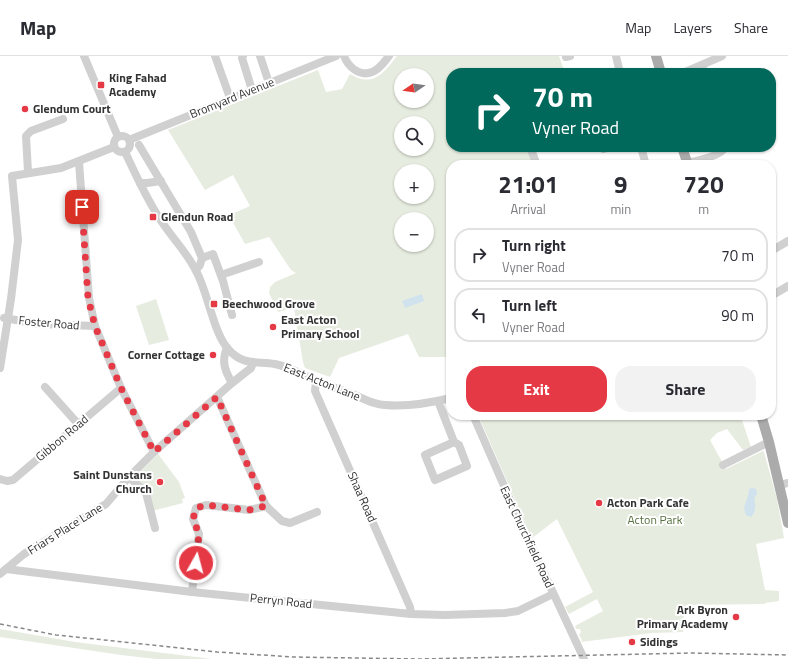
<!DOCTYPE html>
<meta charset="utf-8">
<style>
body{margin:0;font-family:"Titillium Web",sans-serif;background:#f2f2f3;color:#2b2b33;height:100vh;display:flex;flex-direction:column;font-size:15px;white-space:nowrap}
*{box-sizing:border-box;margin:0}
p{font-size:13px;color:#7c7c81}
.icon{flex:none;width:22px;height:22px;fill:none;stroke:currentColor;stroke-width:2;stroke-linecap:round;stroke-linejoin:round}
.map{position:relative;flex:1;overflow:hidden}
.details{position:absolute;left:446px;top:104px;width:330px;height:260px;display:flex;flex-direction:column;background:#fff;border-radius:16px;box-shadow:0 1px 3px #0004}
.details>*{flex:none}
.banner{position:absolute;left:446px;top:12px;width:330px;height:84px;border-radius:16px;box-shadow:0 1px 3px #0004;background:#00695c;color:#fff;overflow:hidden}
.needle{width:26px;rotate:257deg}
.fabs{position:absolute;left:394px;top:12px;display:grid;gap:8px}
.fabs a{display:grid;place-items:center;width:40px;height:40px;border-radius:50%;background:#fff;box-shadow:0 1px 3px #0004;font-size:20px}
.pin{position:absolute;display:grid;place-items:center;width:34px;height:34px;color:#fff;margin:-17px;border-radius:8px;box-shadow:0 2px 6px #0006}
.me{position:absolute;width:44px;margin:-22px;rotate:7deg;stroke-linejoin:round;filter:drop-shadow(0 0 3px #0008)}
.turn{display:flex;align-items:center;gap:14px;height:84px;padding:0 20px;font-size:18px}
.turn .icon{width:52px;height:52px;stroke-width:2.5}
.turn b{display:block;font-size:28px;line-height:34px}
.eta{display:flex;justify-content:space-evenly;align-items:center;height:68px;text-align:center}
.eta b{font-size:24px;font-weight:700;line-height:28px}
.action{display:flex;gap:8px;margin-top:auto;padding:8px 20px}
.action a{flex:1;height:46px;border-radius:16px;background:#e63946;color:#fff;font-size:16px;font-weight:700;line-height:46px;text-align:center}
.action a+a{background:#f2f2f3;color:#2b2b33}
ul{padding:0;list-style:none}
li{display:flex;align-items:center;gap:12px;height:54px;margin:0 8px 6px;padding:0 12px;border:2px solid #e1e1e2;border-radius:16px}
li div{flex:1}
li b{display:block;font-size:15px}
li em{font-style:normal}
header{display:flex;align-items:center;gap:24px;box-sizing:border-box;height:56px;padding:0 20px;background:#fff;border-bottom:1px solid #e1e1e2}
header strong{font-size:19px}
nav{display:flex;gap:22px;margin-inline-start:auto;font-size:14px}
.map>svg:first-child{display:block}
.green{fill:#e6ecdf;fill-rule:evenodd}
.water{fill:#cfe2ee}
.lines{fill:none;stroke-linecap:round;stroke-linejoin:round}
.minor{stroke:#d0d0d0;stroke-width:8}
.major{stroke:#ababab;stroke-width:10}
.rail{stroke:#888;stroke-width:1.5;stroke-dasharray:4 3;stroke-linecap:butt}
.route{stroke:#e63946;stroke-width:7;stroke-dasharray:0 12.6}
.poi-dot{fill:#e63946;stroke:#fff;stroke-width:1.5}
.labels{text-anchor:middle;stroke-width:4;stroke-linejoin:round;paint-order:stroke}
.poi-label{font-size:12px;font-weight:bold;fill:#333;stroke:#fff;text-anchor:start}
.street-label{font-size:12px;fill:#333;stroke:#fff}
.park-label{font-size:12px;fill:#56703f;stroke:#fff}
</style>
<header>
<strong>Map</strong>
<nav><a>Map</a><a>Layers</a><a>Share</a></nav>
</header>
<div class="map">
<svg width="788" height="603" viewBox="0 0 788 603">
<rect width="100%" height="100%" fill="#fff"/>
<g class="green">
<path d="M397 0H559L565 17H451V91H527L534 109H451V301H419L408 278 339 302 330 321 305 312 303 306 294 252 278 256 269 237 270 231 275 226 296 217 291 214 269 181 245 188 232 165 235 164 232 158 250 150 233 119 205 134 168 74 318 14 326 36 342 33 350 18C373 32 384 17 397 0ZM401 19H427V45H401ZM401 67H427V93H401ZM401 115H427V141H401ZM401 163H427V189H401Z"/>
<path d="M156 243 169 284 149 289 136 250Z"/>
<path d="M478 359H742L741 361 751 391 743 394 727 373 717 377 710 384 726 413 763 395 764 396 777 443 784 482 756 488 765 534 779 535V545L765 547V548L686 549 684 555 683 576 652 577 581 586 582 584 579 579 581 576 580 573H576L575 570 603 555 597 543 569 558 565 551 593 536 557 463 532 482Z"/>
<path d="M158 398 179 426 185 442 182 443 183 447 152 455 133 423Z"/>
<path d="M0 573 75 586 212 603H156L121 599 0 581Z"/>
</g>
<g class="water">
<path d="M422 238 424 245 405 252 402 245Z"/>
<path d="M752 432 756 433 757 438 754 442C756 449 756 456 751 461L746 459C741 449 749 444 749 433Z"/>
</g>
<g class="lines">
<g class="minor">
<path d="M84 0 118 81"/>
<path d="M215 0 230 42"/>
<path d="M243 0 242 2 252 34"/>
<path d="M260 0 269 27"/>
<path d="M344 0C348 11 360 21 372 16 380 13 384 6 389 0"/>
<path d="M616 0 620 17"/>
<path d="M566 1 570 0"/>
<path d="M702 9 704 17"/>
<path d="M683 17 722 0"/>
<circle cx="122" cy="88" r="8"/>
<path d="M129 84 336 0"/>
<path d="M139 89 191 176 202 202 200 209 196 214"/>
<path d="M530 91 537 109"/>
<path d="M600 91 603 93 611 91"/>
<path d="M641 91 646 109"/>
<path d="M125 96C136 119 146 142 160 163 171 181 187 196 196 215 208 236 213 276 228 293 243 310 256 305 275 308 290 311 303 319 317 325 330 330 344 335 357 340 366 344 375 349 385 349 407 351 430 347 451 342"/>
<path d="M79 106 89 242 95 270 121 332 154 396"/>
<path d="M687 107C696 105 722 100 725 91"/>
<path d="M28 116 26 80 31 75 63 63"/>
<path d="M140 127H147L161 125"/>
<path d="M771 195 788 185"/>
<path d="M202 202 213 198 223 225 232 259"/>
<path d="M221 219 259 206"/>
<path d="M771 240 788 230"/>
<path d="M4 262 40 268 95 270"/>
<path d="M227 292C221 305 225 315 232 327"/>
<path d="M0 312 11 243 18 184 12 120 61 112 114 91"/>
<path d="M316 325 315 335 410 551 411 558"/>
<path d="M45 331 79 369"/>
<path d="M438 345 454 386 425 399 435 424 467 410 459 389 454 386"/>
<path d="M473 359 515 455 584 603"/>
<path d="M723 409 769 386"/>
<path d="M129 421 146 437 155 472"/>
<path d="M0 423 7 425 13 424 121 332"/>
<path d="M780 429 788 427"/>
<path d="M266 450 282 465 290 467 317 456"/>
<path d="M6 513 192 536 411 558 445 559 505 557 518 555 553 538"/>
<path d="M0 518 24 498 106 448 129 421 154 396 232 327 251 312 253 307"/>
<path d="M192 536 199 478 193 463 196 452 206 449 249 454 266 450 217 341"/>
</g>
<g class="major">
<path d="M656 0 661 17"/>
<path d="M682 91 688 109"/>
<path d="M761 359 769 386 788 467"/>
</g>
<path class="rail" d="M0 568 56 579 95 583 217 596 293 601 419 603 691 597 788 599"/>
</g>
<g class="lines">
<path class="route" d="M82 151 88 242 95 270 121 332 154 396 217 341 266 450 249 454 206 449 196 452 193 463 199 478 196 507"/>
</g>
<g class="poi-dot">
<rect x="97" y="25" width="8" height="8" rx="2"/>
<circle cx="25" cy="53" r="4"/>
<rect x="149" y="157" width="8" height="8" rx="2"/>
<rect x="210" y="244" width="8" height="8" rx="2"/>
<circle cx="273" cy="271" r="4"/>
<circle cx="213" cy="299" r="4"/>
<circle cx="160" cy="426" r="4"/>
<circle cx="599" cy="447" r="4"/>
<circle cx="736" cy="561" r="4"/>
<circle cx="632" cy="586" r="4"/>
</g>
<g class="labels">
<g class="poi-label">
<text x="109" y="26">King Fahad<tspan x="109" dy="14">Academy</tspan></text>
<text x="33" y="57">Glendum Court</text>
<text x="161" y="165">Glendun Road</text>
<text x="222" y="252">Beechwood Grove</text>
<text x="281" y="268">East Acton<tspan x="281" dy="14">Primary School</tspan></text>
<text x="205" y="303" text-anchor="end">Corner Cottage</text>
<text x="152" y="423" text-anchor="end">Saint Dunstans<tspan x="152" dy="14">Church</tspan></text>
<text x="607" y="451">Acton Park Cafe</text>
<text x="728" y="558" text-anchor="end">Ark Byron<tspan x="728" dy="14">Primary Academy</tspan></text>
<text x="640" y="590">Sidings</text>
</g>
<g class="street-label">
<text transform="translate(232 42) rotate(-22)" y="4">Bromyard Avenue</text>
<text transform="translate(49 267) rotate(5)" y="4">Foster Road</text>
<text transform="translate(322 326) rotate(22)" y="4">East Acton Lane</text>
<text transform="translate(62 382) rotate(-40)" y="4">Gibbon Road</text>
<text transform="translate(362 441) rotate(66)" y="4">Shaa Road</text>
<text transform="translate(65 473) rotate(-32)" y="4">Friars Place Lane</text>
<text transform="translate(527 481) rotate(65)" y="4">East Churchfield Road</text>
<text transform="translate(281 545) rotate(6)" y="4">Perryn Road</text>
</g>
<g class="park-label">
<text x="655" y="468">Acton Park</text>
</g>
</g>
</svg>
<div class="fabs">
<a><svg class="needle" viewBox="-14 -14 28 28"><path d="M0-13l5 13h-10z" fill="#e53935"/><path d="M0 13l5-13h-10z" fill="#7c7c81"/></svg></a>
<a><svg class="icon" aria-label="search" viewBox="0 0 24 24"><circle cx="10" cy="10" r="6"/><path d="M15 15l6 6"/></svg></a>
<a>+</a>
<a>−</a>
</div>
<div class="pin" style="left:82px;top:151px;background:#d93025"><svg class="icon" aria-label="arrive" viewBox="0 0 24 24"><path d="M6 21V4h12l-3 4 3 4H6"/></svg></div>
<svg class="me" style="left:196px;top:507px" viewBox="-20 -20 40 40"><circle r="17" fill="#e63946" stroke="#fff" stroke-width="3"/><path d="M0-11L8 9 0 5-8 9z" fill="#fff"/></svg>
<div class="banner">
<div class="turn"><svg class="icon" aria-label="right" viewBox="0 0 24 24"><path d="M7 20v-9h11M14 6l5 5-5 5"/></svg><div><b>70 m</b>Vyner Road</div></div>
</div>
<section class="details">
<div class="eta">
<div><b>21:01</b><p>Arrival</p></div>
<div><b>9</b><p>min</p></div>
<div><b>720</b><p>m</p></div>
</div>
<ul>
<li><svg class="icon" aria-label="right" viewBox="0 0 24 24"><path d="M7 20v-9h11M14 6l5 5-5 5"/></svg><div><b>Turn right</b><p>Vyner Road</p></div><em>70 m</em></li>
<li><svg class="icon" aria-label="left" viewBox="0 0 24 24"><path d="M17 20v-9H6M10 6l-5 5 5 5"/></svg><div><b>Turn left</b><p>Vyner Road</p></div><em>90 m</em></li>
</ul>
<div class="action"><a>Exit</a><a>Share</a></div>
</section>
</div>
